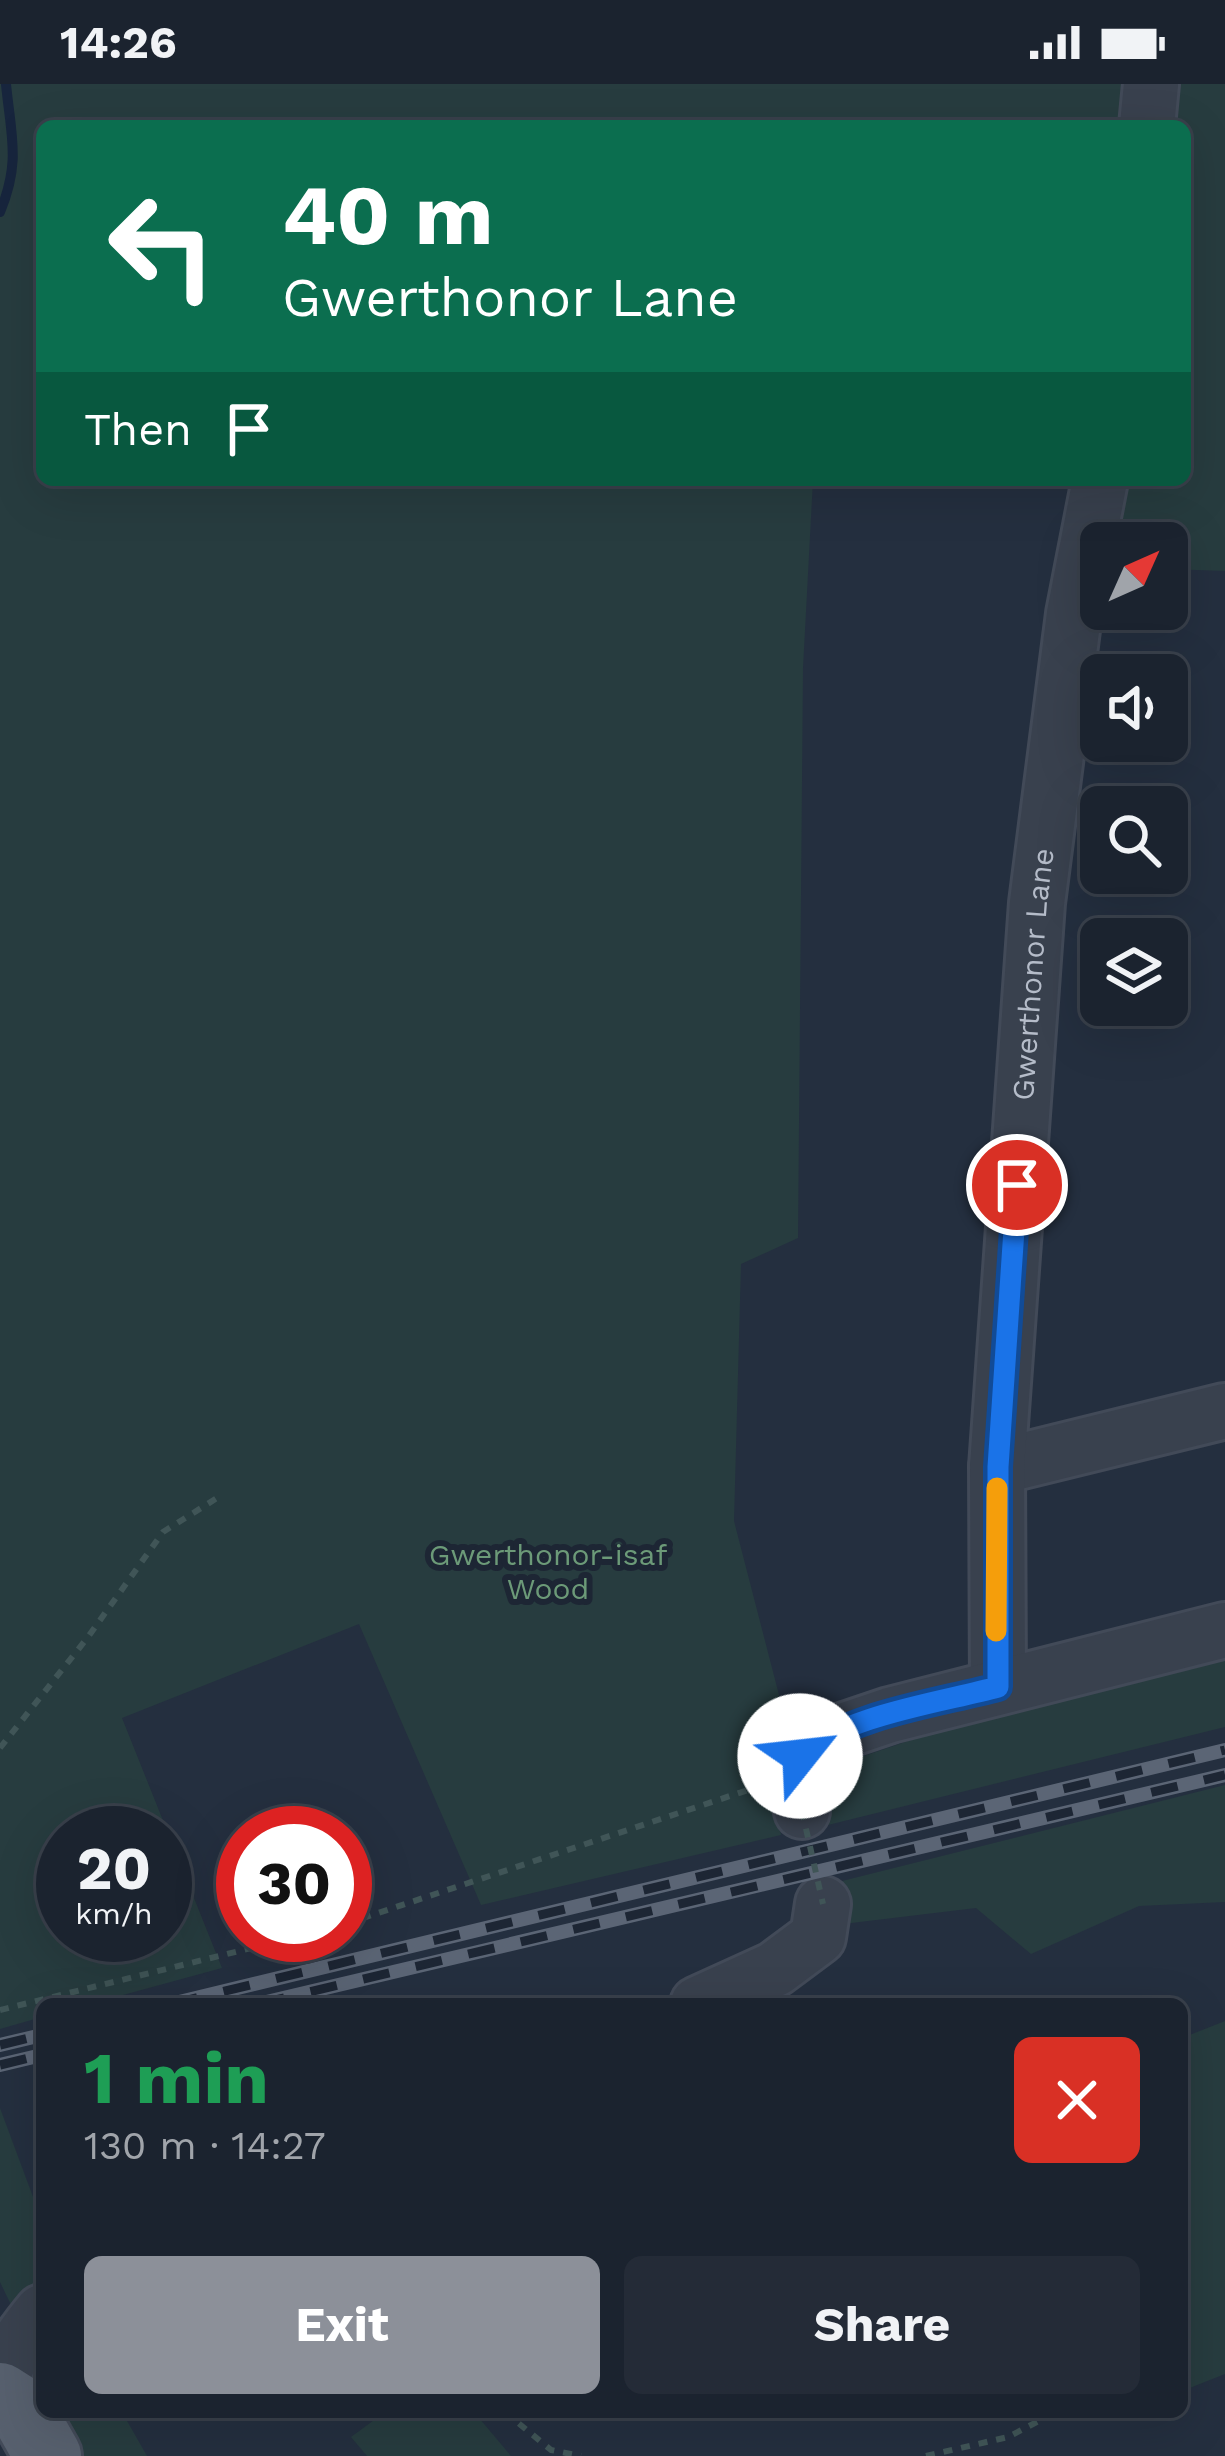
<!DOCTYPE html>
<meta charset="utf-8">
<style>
body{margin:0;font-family:"Work Sans",sans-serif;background:#242b37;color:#f1f3f6;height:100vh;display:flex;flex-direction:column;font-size:45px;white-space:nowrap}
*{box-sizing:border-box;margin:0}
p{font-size:39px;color:#a0a4aa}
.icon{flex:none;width:66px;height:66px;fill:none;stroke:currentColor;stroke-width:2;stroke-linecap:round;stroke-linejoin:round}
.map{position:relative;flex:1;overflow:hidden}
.sheet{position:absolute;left:36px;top:1914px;width:1152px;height:420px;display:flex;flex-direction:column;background:#1b232f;border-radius:18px;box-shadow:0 12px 48px #0002,0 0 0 3px #39404b}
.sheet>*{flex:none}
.hud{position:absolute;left:36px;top:36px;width:1155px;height:366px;border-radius:18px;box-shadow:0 12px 48px #0002,0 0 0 3px #39404b;background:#0b6e4f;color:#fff;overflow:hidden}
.needle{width:78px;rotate:45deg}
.controls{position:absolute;left:1080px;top:438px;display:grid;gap:24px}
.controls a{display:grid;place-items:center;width:108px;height:108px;border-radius:18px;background:#1b232f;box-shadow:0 12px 48px #0002,0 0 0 3px #39404b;font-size:60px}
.speed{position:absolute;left:36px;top:1722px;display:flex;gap:24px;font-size:60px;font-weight:700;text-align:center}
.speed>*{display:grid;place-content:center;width:156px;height:156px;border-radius:50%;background:#1b232f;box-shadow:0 12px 48px #0002,0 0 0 3px #39404b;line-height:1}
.speed small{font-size:30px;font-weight:400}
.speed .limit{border:18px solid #d22;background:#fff;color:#111}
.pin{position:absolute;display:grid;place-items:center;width:102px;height:102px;color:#fff;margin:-51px;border:6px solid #fff;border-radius:50%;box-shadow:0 3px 12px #0007}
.me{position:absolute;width:132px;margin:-66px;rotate:61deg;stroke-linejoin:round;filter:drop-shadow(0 0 9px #0008)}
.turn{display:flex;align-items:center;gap:42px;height:252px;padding:0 48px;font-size:54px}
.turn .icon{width:156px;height:156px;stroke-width:2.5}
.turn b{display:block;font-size:84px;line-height:102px}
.then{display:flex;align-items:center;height:114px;padding:0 48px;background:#0003;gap:24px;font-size:45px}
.round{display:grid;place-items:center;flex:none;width:126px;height:126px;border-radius:18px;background:#242b37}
.headline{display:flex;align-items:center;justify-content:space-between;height:204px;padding:0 48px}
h1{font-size:72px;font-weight:700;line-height:90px;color:#1e9e55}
.cta{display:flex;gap:24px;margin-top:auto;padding:24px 48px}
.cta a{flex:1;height:138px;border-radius:18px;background:#8c9099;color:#fff;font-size:48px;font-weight:700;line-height:138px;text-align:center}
.cta a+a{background:#242b37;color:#f1f3f6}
.status{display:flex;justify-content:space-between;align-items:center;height:84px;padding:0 60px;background:#1b232f;direction:ltr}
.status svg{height:33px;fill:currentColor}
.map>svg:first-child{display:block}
.green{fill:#273c3f;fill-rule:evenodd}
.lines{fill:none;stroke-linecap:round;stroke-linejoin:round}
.stream{stroke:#17253d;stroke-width:10}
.minor-casing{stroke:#424a58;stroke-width:60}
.major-casing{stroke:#424a58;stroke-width:72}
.path{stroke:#405557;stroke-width:6;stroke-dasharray:9 9;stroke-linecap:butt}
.minor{stroke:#39414e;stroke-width:54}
.major{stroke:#57606e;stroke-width:66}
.rail-casing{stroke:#5b6575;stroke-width:14}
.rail{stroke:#1d2634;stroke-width:9;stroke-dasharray:27;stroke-linecap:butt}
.path-bridge{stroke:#405557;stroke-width:6;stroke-dasharray:9 9;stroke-linecap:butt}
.route-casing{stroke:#114b97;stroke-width:30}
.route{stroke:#1a73e8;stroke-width:21}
.slow{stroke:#f59e0b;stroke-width:21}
.labels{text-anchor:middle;stroke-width:12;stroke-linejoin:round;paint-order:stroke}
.street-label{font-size:30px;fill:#b5bcc9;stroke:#1d2634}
.park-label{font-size:30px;fill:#6c9a78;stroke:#1d2634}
</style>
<div class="status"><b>14:26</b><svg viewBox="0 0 49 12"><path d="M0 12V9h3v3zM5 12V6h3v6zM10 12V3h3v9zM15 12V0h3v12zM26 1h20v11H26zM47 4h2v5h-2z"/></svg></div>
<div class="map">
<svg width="1225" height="2372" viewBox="0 0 1225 2372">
<rect width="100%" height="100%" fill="#242f3f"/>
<g class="green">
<path d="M0 0H1225V487L1167 485V459H1105L1116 396H1185V42H42V396H813L803 584 798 1154 741 1180 734 1437 786 1638 769 1675 781 1751 481 1821 359 1540 122 1634 222 1884 90 1920H42V1933L0 1945ZM63 1749H165V1851H63Z"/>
<path d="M1225 1570V1643L824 1742 819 1703 823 1686 949 1643Z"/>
<path d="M1225 1701V1818L1139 1822 1031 1870 976 1824 843 1840 834 1799Z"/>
<path d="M1225 1937V2290L1182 2307V1954Z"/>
<path d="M0 2024 42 2137V2200L12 2223 0 2198Z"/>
<path d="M60 2328H122L147 2372H83Z"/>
<path d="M385 2328H474L511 2372H367L351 2353Z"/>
</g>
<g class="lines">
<path class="stream" d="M0 128C21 78 11 52 6 0"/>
<g class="minor-casing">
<g id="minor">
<path d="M1147 42 1151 0"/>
<path d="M997 1383 1225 1327"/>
<path id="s1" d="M998 1603 997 1383 1037 819 1074 530 1100 396"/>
<path d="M802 1727 794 1691 800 1672 819 1655 890 1631 1225 1546"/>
<path d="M698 1920 775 1885 818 1853 823 1820"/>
<path d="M0 2302C7 2273 23 2251 42 2228"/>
</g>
</g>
<g class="major-casing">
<path id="major" d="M0 2312 22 2326 48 2372"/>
</g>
<g class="path">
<path d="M0 1664 88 1553 163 1448 217 1414"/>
<path d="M345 1840 751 1705"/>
<path d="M0 1926 304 1851"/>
<path d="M505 2328 551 2366 581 2372"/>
<path d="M926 2372 1008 2353 1056 2328"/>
</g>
<use href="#minor" class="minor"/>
<use href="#major" class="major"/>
<g class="rail-casing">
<g id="rail">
<path d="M171 1920 1225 1666"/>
<path d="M258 1920 1225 1691"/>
<path d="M0 1961 42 1951"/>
<path d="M0 1981 42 1971"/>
</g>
</g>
<use href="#rail" class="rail"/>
<path class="path-bridge" d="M802 1727 823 1820"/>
</g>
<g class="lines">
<g class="route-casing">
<path id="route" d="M800 1672C845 1631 938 1619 998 1603V1383L1017 1101"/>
</g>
<use href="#route" class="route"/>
<path class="slow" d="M996 1547 997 1404"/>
</g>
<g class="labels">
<g class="street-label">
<text dy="10" stroke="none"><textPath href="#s1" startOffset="714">Gwerthonor Lane</textPath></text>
</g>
<g class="park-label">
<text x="548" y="1481">Gwerthonor-isaf<tspan x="548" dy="34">Wood</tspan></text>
</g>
</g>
</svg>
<div class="controls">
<a><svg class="needle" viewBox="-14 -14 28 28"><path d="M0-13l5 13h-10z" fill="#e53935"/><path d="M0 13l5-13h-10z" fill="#a0a4aa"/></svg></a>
<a><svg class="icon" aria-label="sound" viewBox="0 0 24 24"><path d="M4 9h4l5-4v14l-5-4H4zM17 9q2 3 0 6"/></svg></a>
<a><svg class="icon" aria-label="search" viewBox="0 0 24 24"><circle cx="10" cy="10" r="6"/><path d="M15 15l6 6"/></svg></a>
<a><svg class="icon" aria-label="layers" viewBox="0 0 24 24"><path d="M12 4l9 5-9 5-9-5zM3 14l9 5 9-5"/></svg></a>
</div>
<div class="speed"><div>20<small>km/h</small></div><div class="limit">30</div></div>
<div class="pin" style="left:1017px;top:1101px;background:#d93025"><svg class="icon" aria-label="arrive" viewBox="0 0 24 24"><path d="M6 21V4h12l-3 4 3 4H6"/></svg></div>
<svg class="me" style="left:800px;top:1672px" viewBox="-20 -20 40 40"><circle r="19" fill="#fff"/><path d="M0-13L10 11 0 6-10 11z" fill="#1a73e8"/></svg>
<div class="hud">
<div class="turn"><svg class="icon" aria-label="left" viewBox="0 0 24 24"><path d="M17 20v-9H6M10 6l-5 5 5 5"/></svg><div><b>40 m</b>Gwerthonor Lane</div></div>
<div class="then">Then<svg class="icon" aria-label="arrive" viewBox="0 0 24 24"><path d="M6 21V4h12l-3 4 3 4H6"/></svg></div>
</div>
<section class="sheet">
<div class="headline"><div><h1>1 min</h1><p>130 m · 14:27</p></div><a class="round" style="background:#d93025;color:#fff"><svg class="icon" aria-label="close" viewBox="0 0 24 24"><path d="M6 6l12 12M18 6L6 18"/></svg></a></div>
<div class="cta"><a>Exit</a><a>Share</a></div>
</section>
</div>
